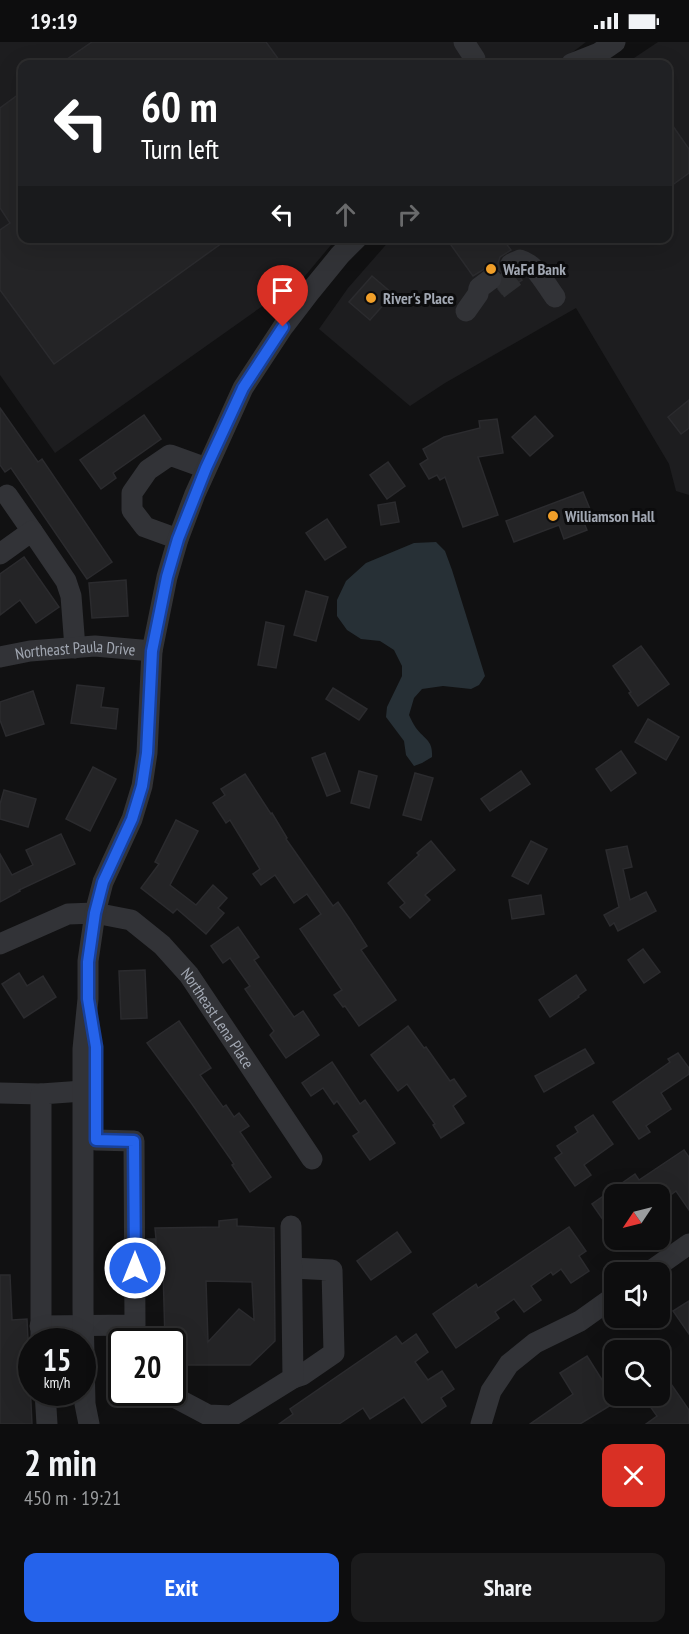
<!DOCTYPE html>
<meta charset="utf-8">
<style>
body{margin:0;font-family:"PT Sans Narrow",sans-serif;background:#1b1b1c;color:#f1f3f6;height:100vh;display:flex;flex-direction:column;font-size:22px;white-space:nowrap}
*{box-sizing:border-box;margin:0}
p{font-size:20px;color:#9a9c9e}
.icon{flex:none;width:33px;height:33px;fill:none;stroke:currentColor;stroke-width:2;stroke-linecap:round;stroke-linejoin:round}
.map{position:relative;height:1382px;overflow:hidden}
.side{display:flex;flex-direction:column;background:#0d0d0e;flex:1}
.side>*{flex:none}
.top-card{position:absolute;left:18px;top:18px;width:654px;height:183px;border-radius:12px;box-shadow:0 6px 24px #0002,0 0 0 2px #2d2d2e;background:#202124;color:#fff;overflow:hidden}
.needle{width:39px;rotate:235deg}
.tools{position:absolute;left:604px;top:1142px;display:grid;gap:12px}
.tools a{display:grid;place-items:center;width:66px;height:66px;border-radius:12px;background:#0d0d0e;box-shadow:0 6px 24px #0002,0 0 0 2px #2d2d2e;font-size:30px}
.speed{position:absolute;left:18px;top:1286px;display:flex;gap:12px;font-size:30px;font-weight:700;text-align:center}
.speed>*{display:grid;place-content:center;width:78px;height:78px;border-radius:50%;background:#0d0d0e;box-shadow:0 6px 24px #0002,0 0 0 2px #2d2d2e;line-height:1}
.speed small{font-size:15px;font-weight:400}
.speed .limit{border:3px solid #111;border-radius:9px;background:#fff;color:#111}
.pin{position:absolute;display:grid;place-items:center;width:51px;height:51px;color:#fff;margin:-62px -26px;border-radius:50% 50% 50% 0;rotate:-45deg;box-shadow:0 0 6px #0007}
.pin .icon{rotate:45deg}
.me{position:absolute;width:66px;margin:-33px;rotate:0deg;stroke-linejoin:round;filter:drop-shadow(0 0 4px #0008)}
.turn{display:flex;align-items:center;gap:21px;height:126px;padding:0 24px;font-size:27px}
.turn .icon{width:78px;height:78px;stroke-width:2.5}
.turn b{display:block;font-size:42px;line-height:51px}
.lanes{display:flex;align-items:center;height:57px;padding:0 24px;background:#0003;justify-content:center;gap:30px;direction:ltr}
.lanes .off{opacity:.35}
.round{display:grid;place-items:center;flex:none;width:63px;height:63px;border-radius:12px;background:#1b1b1c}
.summary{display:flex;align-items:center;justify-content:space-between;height:102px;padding:0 24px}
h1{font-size:36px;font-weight:600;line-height:45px}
.action{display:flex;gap:12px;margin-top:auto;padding:12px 24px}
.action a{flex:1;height:69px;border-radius:12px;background:#2563eb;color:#fff;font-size:24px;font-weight:600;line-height:69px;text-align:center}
.action a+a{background:#1b1b1c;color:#f1f3f6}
.status{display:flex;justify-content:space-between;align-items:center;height:42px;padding:0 30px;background:#0d0d0e;direction:ltr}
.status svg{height:16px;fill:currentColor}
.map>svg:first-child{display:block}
.built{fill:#1d1d1f}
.water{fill:#273036}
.building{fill:#242426;stroke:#2b2b2e;stroke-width:1.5;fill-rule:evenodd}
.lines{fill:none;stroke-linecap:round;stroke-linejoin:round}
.minor-tunnel{stroke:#2e2f32;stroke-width:21;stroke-dasharray:21 10;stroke-linecap:butt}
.minor{stroke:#323337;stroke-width:21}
.route-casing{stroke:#184099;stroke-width:15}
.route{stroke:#2563eb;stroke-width:10}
.poi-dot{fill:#f19f29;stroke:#0c0c0d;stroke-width:2}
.labels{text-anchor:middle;stroke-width:6;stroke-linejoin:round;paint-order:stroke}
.poi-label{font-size:16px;font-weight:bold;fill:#a2a8b3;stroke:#0c0c0d;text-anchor:start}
.street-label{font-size:16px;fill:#a2a8b3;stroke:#0c0c0d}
</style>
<div class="status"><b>19:19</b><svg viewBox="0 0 49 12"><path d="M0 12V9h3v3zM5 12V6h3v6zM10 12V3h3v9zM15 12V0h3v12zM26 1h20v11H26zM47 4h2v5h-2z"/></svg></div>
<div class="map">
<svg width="689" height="1382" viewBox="0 0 689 1382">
<rect width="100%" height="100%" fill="#111112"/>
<g class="built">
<path d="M0 0H586L557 22H22V196L336 197 305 234 55 411 0 333Z"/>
<path d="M658 0H689V453L676 449 669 422 576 266 445 341 410 364 319 287 348 246 391 197 668 196V22H625Z"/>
</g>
<path class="water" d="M436 500 445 509 452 528 485 634 479 643 471 647 443 644 422 647 414 656 409 673C411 677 413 682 416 686 425 698 433 698 432 715L422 721 414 724 406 713 404 699 386 675 387 665 402 634V624L394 608 380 599 361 597 347 588 337 574V558L346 539 366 521 414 501Z"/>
<g class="building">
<path d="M92 0H266L282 22H60Z"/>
<path d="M22 50V196H229L54 322 0 248V188L10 181 0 166V66Z"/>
<path d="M668 77 689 107V131L668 146Z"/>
<path d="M446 196H502L511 208 500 215 498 221 500 229 495 225 489 224 473 234Z"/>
<path d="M502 230 509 235 518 233 522 238 502 252 498 247 503 241 504 235Z"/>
<path d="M372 234 393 252 370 278 349 260Z"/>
<path d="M689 358V386L681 392 668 375Z"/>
<path d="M0 366 38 420 42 417 112 520 87 537 11 426 5 430 0 423Z"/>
<path d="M144 373 161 397 113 431 116 436 101 447 80 418Z"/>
<path d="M535 374 553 394 530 414 512 395Z"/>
<path d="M497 377 503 411 478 415 498 473 463 485 445 435 440 438 437 433 429 437 420 422 428 417 423 407 444 395 480 386 479 379Z"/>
<path d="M388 420 405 444 387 457 370 433Z"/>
<path d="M583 450 592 472 582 476 587 488 564 497 559 483 514 500 506 479Z"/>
<path d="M395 460 399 480 381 483 378 463Z"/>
<path d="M327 477 346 505 325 518 306 491Z"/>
<path d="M24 515 59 565 36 581 20 558 0 573V532Z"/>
<path d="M126 538 128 574 92 576 89 541Z"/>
<path d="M306 549 328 555 316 599 294 593Z"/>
<path d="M266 580 284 584 276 626 258 623Z"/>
<path d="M641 604 669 642 638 664 629 651 631 650 613 624Z"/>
<path d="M77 643 104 646 101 665 118 667 116 687 71 681Z"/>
<path d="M333 646 367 667 359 678 326 657Z"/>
<path d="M33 649 44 682 6 694 0 678V660Z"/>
<path d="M648 677 679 695 666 718 635 700Z"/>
<path d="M621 709 636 731 611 749 596 727Z"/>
<path d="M325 711 340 749 327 754 312 716Z"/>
<path d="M93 725 116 737 90 789 66 777Z"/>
<path d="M359 729 377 734 369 766 351 761Z"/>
<path d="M521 729 530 742 490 769 481 757Z"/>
<path d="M415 731 433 736 421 778 403 773Z"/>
<path d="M245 732 271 772 272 771 287 796 286 797 333 864 338 860 349 876 367 904 361 908 396 958 359 984 345 964 343 965 334 953 342 948 300 887 321 872 307 852 294 861 275 833 261 843 253 832 260 827 230 778 226 781 213 761 225 753 221 747Z"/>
<path d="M4 748 36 757 28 785 0 777V762Z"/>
<path d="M176 778 198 789 170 843 196 863 213 843 227 856 218 866 224 871 206 892 177 867 173 871 141 846 159 822 155 820Z"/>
<path d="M61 792 75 822 19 848 20 849 0 860V812L12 833 33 823 26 808Z"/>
<path d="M431 799 455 828 425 853 430 858 410 876 400 865 405 861 388 841 419 813 417 811Z"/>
<path d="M531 799 547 807 528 842 512 834Z"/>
<path d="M627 804 632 825 623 827 630 858 646 850 656 869 618 889 614 881 610 884 604 873 619 865 606 808Z"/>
<path d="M541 853 544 872 512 877 509 858Z"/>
<path d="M238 885 259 915 254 918 294 975 303 969 319 993 286 1016 270 993 274 989 245 947 250 944 230 916 223 921 211 904Z"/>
<path d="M643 907 660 930 644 941 628 918Z"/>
<path d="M145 928 147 976 121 977 119 929Z"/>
<path d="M19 931 27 944 43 934 56 955 24 976 2 942Z"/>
<path d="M576 933 586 948 578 954 579 955 550 975 539 958Z"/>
<path d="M179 979 211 1026 200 1033 223 1065 226 1063 234 1075 239 1071 249 1084 240 1090 271 1135 250 1150 232 1123 234 1122 192 1062 147 1001Z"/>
<path d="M408 984 424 1006 426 1005 450 1039 454 1037 466 1054 453 1064 464 1081 441 1096 433 1083 435 1082 407 1042 398 1049 371 1013Z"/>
<path d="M585 1007 594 1021 544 1050 535 1034Z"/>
<path d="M678 1011 689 1026V1032L661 1051 671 1067 646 1084 650 1090 639 1097 613 1060 670 1020 668 1017Z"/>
<path d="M332 1020 360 1062 365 1058 395 1101 370 1118 353 1094 359 1090 337 1059 334 1062 323 1046 311 1054 302 1041Z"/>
<path d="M593 1073 613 1102 584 1123 591 1133 575 1144 555 1116 562 1111 557 1104 578 1090 575 1085Z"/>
<path d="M684 1108 689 1115V1168L676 1149 668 1155 666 1152H615V1195L592 1162 635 1132 639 1138Z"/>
<path d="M237 1177V1184L274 1186 275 1299 250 1323H172V1299H165L163 1226 155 1225V1215H147V1197H156L155 1186 219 1185V1179ZM206 1239 252 1240 254 1278 239 1267 208 1300Z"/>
<path d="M569 1185 586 1209 579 1214 589 1229 571 1241 561 1227 553 1233 551 1230 531 1244 541 1258 524 1270 514 1257 495 1270 499 1276 456 1306 433 1272 476 1242 478 1246Z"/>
<path d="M397 1190 411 1210 371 1238 357 1219Z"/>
<path d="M0 1233H10L12 1278 27 1277 32 1382H0Z"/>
<path d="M689 1259V1292L673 1269Z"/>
<path d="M416 1292 428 1310 415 1320 428 1338 442 1329 454 1347 441 1356 446 1364 422 1381 404 1355 370 1377 363 1366 339 1382H279L293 1372 290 1367 396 1294 402 1302Z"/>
<path d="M587 1314 616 1360 580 1382H530L573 1352 560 1331Z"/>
<path d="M660 1326 689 1368V1382H646L657 1374 642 1353H660Z"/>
</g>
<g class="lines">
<g class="minor-tunnel">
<path d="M498 247 518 232"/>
<path d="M146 1197 147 1215"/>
</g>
<g class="minor">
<path d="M464 0 475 17V22"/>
<path d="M571 22 599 11 615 0"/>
<path d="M511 222 520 218C537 223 545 242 555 255"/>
<path d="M466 269 478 252 479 246 491 237"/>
<path d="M7 453 32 489"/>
<path d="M178 497 145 485 132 468V451L148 428 170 413 206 426"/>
<path d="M0 512 32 489 66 539 71 554 75 606"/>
<path id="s1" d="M0 615 30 609 95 604 152 609"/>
<path id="s2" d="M0 902 68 872 95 871 131 878 162 903 189 933 312 1117"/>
<path d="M0 1051 41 1052"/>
<path d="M292 1226 332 1228 334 1311 302 1333 293 1336"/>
<path d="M649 1230 689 1202"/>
<path d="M40 1284 135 1283 134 1099 96 1098"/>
<path d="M41 1299V1052L83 1049"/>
<path d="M45 1350 47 1382"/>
<path d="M170 1350 174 1355 208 1373 232 1374 293 1336 291 1184"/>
<path d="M89 1382 85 1362 83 1267V1007L88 957V919L95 871 103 840 132 777 142 744 147 711 152 609 167 535 178 497 195 452 243 346 283 285 309 251 340 213 357 196"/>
<path d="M481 1382 491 1349 509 1322 535 1301 580 1279 615 1254"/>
</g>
</g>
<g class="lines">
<g class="route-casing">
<path id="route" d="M135 1226 134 1099 96 1098V1005L88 957V920L95 871 103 840 132 777 142 744 147 711 152 609 167 535 178 497 206 426 243 346 283 285"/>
</g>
<use href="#route" class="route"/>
</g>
<g class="poi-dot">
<circle cx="491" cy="227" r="6"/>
<circle cx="371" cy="256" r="6"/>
<circle cx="553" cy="474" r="6"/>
</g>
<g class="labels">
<g class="poi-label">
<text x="503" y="233">WaFd Bank</text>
<text x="383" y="262">River's Place</text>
<text x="565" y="480">Williamson Hall</text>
</g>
<g class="street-label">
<text dy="6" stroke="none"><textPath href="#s1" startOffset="76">Northeast Paula Drive</textPath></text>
<text dy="6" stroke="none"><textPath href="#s2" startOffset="270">Northeast Lena Place</textPath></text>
</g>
</g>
</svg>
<div class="tools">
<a><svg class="needle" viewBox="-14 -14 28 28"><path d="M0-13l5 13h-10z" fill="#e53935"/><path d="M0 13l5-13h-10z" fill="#9a9c9e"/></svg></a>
<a><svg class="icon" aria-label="sound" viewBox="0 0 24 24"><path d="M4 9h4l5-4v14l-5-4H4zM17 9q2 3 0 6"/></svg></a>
<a><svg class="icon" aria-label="search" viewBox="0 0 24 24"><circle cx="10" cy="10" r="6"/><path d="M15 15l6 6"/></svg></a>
</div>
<div class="speed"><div>15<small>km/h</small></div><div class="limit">20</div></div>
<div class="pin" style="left:283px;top:285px;background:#d93025"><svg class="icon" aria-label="arrive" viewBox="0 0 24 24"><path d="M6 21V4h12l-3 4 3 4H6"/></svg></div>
<svg class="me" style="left:135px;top:1226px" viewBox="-20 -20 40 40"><circle r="17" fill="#2563eb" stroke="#fff" stroke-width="3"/><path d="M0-11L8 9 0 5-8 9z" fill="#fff"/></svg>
<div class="top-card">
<div class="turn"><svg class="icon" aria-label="left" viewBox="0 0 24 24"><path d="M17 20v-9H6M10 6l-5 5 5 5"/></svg><div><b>60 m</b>Turn left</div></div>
<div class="lanes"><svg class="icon" aria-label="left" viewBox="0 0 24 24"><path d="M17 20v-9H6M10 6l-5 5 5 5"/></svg><svg class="icon off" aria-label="ahead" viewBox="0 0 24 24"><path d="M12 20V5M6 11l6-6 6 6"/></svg><svg class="icon off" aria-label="right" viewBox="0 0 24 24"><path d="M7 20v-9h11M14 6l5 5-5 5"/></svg></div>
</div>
</div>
<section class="side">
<div class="summary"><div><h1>2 min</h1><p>450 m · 19:21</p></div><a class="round" style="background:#d93025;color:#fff"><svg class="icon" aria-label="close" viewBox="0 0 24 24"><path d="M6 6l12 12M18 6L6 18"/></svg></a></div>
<div class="action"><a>Exit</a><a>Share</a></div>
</section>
